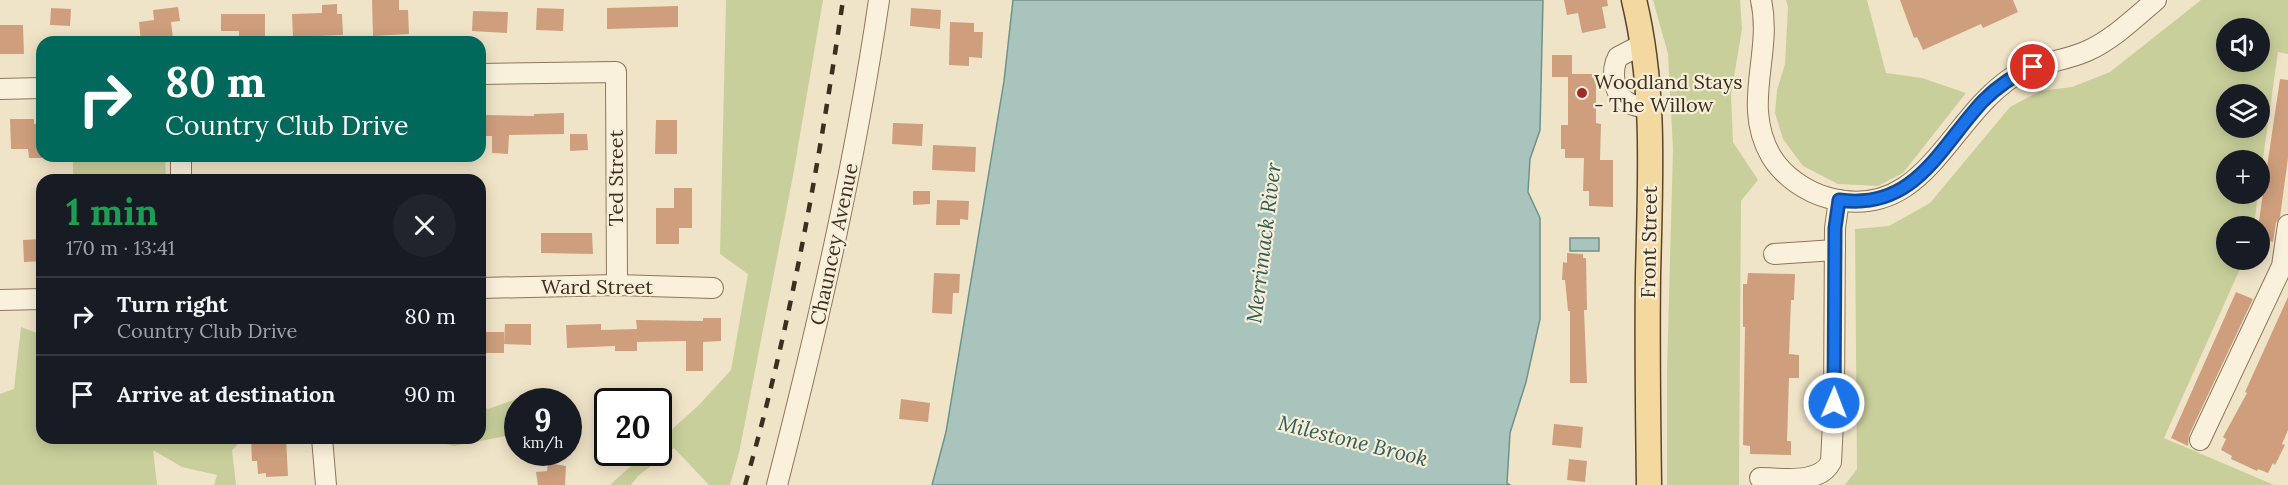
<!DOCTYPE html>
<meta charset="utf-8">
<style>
body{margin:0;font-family:Lora,serif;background:#20242c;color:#f1f3f6;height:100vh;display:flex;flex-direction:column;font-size:22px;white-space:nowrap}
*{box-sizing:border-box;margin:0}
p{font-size:20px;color:#9ea1a6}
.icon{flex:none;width:33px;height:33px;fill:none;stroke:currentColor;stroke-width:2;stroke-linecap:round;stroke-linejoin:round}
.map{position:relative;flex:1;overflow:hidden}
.sheet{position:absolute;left:36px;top:174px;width:450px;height:270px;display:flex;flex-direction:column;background:#171b24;border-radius:18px;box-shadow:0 3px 15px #0003}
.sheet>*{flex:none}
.hud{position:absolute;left:36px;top:36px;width:450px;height:126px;border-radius:18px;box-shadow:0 3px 15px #0003;background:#00695c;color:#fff;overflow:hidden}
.tools{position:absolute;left:2216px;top:18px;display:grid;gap:12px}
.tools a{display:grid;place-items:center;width:54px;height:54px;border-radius:50%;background:#171b24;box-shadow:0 3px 15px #0003;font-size:30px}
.speed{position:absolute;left:504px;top:388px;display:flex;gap:12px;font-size:30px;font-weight:700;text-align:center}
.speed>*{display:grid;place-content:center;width:78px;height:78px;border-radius:50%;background:#171b24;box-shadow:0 3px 15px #0003;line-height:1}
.speed small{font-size:15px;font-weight:400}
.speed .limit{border:3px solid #111;border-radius:9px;background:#fff;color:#111}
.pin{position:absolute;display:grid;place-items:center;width:51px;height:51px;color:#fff;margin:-26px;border:3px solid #fff;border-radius:50%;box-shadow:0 2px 6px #0007}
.me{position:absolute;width:66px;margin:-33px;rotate:1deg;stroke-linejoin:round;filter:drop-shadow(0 0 4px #0008)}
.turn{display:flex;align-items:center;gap:21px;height:126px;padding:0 30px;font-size:27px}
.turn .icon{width:78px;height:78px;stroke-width:2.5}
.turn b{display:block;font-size:42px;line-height:51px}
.round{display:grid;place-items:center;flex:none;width:63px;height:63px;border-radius:32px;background:#20242c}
.head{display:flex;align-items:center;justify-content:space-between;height:102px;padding:0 30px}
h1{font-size:36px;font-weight:700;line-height:45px;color:#1e9e55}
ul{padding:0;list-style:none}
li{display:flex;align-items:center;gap:18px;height:78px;padding:0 30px;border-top:2px solid #363941}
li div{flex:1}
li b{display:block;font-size:22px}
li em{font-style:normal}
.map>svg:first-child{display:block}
.green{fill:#c9cf9b;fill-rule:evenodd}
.water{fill:#a9c4bc;stroke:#6f938a;stroke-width:1.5}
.building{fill:#cf9f7d}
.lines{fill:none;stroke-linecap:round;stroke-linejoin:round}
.minor-casing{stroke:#8d765c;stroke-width:22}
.major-casing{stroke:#5b4430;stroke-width:27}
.minor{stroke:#faf1dc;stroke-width:20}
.major{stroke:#f3d9a0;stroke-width:24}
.rail{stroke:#3d2e20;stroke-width:4.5;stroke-dasharray:10 10;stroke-linecap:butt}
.route-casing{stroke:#114b97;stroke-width:15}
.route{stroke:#1a73e8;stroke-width:10}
.poi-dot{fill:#9e2a2b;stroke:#f7eed8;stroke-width:2}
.labels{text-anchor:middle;stroke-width:4.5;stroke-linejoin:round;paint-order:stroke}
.poi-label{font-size:20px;fill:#3d2e20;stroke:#f7eed8;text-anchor:start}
.street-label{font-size:20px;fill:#3d2e20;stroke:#f7eed8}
.water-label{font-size:21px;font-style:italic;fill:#2f5d5a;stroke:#f7eed8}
</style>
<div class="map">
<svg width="2288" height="485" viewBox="0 0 2288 485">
<rect width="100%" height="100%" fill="#f0e4c8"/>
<g class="green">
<path d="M726 0H823L793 176 739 453 730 485H709L674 448 638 476 631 485H610L645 453H658L659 441 699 405 731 370 748 274 720 254Z"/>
<path d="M1653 0H1740L1742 29 1731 95 1733 142 1758 180 1741 201 1739 485H1667V371L1673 149 1668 54Z"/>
<path d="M1786 0H1867L1886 73 1922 78 1966 93 1903 173 1878 186 1838 184 1803 166 1783 139 1775 113 1777 90 1785 64 1788 7Z"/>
<path d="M2201 0H2288V54L2278 52 2259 187V160H2226V194H2258L2254 226H2226V260H2244L2164 438 2274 485H1845L1857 469 1855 229 1889 226 1930 203 2010 107 2040 91 2072 87 2110 72ZM2259 28V62H2226V28ZM2259 94V128H2226V94Z"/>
<path d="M73 156H165L166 180H73Z"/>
<path d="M21 327 42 335V438H244L232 450 236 485H214L217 475 182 467 153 450 157 485H0V394L14 389Z"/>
<path d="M542 390 549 402H518L517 434 454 446 423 438H480V406L488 409Z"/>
</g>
<g class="water">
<path d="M1013 0H1543L1540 130 1530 159 1528 192 1540 218V319L1526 382 1510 433 1507 483 1510 485H932L946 432 1004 81Z"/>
<rect x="1570" y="238" width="29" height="13"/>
</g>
<g class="building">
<path d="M372 0H399V10H408L409 34 373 36Z"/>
<path d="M1564 0H1607L1608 6 1602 7 1606 28 1582 33 1578 13 1567 15Z"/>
<path d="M1900 0H2013L2018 12 1983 28 1981 24 1923 50 1917 37 1914 38Z"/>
<path d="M337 4V14H342L343 35 293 37 292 14 322 13V5Z"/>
<path d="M678 6V27L607 29V8Z"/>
<path d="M178 7 180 21 171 22 173 38 141 42 139 22 154 20 153 10Z"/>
<path d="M51 8 71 9 70 26 50 25Z"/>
<path d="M537 8 564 9 563 31 536 30Z"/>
<path d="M911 8 941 10 940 29 910 26Z"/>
<path d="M473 11 508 12 507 33 472 31Z"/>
<path d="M221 14H265V37H239V31H221Z"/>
<path d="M950 22 974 23V32H983L982 58 969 57V66L949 65Z"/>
<path d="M0 25H23L24 54H0Z"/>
<path d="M1552 55H1572V74H1596V123L1601 124 1600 160H1613V207L1589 206V191H1583L1584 158H1565V149H1561V125H1568V77H1552Z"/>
<path d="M2280 79 2288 80V158L2280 217 2276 223 2273 242 2259 239V221Z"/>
<path d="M564 113V134L509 135 508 154 492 153V136H480V115L534 116V114Z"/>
<path d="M10 119H34V124L42 123V158H29L28 149H11Z"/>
<path d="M656 120H677V154H655Z"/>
<path d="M893 123 923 124 922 146 892 144Z"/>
<path d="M570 134H587L588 150 570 151Z"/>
<path d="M933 145 976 147 975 172 932 170Z"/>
<path d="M674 188H692V228H679V244H656V208H674Z"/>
<path d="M913 191H930V204L913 205Z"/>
<path d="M937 200 969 201 968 220 960 219V225H936Z"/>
<path d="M541 233H592L593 254 541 253Z"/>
<path d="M42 239V261L24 262 23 240Z"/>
<path d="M1567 253 1583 254V258H1586L1587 310H1584L1587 383H1570V311H1568L1565 280H1562L1563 262 1567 263Z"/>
<path d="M934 273 960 274 959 293H953L952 314 932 313Z"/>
<path d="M1748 273 1795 274 1794 300H1791L1789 354 1799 355V378H1789L1787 441H1791V455L1750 454V446L1743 445 1745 327H1743V284H1747Z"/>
<path d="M2236 292 2253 299 2189 435 2188 446 2171 438Z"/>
<path d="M2288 297V430L2282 444 2285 445 2275 465 2273 463 2268 473 2258 469 2257 471 2231 459 2232 456 2221 450 2226 439 2223 437 2247 393 2245 392Z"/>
<path d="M703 318H721V341L703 342V371H686V341L637 342V351H615V346L567 348 566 325 601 324V330L637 329 636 320 703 321Z"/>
<path d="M505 324H531V345L504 344Z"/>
<path d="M482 332H504V353H481Z"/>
<path d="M901 399 930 403 928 422 899 419Z"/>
<path d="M1554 424 1583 427 1581 448 1552 445Z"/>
<path d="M251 438H286L288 476 266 477V473L258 474 257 461H252Z"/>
<path d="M1569 459 1587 461 1585 482 1567 480Z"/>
<path d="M548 463 566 466 565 485H538L536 472 547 471Z"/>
</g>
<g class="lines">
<g class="minor-casing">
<g id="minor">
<path d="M1761 0C1773 54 1741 104 1771 156 1783 176 1806 192 1829 198 1925 223 1948 118 2014 76 2036 62 2063 62 2087 51 2112 40 2135 18 2156 0"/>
<path d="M1643 44 1618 57C1611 70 1613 94 1627 102 1633 106 1643 107 1650 109"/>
<path d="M480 74 616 72 617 285"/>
<path d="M0 89 42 88"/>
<path d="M181 180V156"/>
<path d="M1774 254 1835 250"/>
<path d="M480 288 617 285 713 288"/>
<path d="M0 300 42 299"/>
<path d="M322 438 326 485"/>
<path d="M2200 440 2282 266 2288 225"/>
<path d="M1760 478C1783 478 1819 485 1831 462L1834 403 1835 228 1839 200"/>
<path d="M777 485C818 325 855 164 879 0"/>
</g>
</g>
<g class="major-casing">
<path id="major" d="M1634 0C1656 91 1650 183 1648 276 1647 346 1648 415 1649 485"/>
</g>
<use href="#minor" class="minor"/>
<use href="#major" class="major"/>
<path class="rail" d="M745 485C791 326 819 163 843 0"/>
</g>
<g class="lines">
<g class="route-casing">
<path id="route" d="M1834 403 1835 228 1839 200C1915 211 1940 147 1983 101 1998 86 2014 75 2033 67"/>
</g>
<use href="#route" class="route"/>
</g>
<circle class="poi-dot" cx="1582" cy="93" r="6"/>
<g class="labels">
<g class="poi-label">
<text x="1594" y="89">Woodland Stays<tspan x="1594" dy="23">- The Willow</tspan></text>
</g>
<g class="street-label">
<text transform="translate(616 178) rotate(-90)" y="7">Ted Street</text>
<text transform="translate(1649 242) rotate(-89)" y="7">Front Street</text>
<text transform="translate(834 244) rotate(-78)" y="7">Chauncey Avenue</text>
<text x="597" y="294">Ward Street</text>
</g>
<g class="water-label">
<text transform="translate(1264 243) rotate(-83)" y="7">Merrimack River</text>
<text transform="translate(1353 441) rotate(14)" y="7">Milestone Brook</text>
</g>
</g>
</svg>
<div class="tools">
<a><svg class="icon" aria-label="sound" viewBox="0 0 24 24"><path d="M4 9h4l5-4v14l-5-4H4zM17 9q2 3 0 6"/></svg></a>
<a><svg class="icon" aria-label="layers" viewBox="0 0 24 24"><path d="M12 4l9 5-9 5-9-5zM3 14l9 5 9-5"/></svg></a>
<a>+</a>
<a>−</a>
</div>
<div class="speed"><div>9<small>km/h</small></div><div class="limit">20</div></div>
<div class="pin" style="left:2033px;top:67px;background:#d93025"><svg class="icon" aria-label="arrive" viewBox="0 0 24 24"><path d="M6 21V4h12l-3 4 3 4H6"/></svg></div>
<svg class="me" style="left:1834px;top:403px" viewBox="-20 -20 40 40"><circle r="17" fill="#1a73e8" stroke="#fff" stroke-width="3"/><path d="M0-11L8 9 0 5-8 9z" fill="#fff"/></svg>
<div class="hud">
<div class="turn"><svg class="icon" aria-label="right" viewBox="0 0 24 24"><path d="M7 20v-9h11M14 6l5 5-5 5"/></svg><div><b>80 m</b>Country Club Drive</div></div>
</div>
<section class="sheet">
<div class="head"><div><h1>1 min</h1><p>170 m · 13:41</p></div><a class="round"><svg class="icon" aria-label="close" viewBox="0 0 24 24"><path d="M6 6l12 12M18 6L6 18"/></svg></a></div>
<ul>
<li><svg class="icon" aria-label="right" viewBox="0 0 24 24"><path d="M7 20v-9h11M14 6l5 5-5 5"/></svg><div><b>Turn right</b><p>Country Club Drive</p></div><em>80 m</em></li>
<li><svg class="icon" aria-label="arrive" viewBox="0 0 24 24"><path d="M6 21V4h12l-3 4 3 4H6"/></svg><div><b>Arrive at destination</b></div><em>90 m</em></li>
</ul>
</section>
</div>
